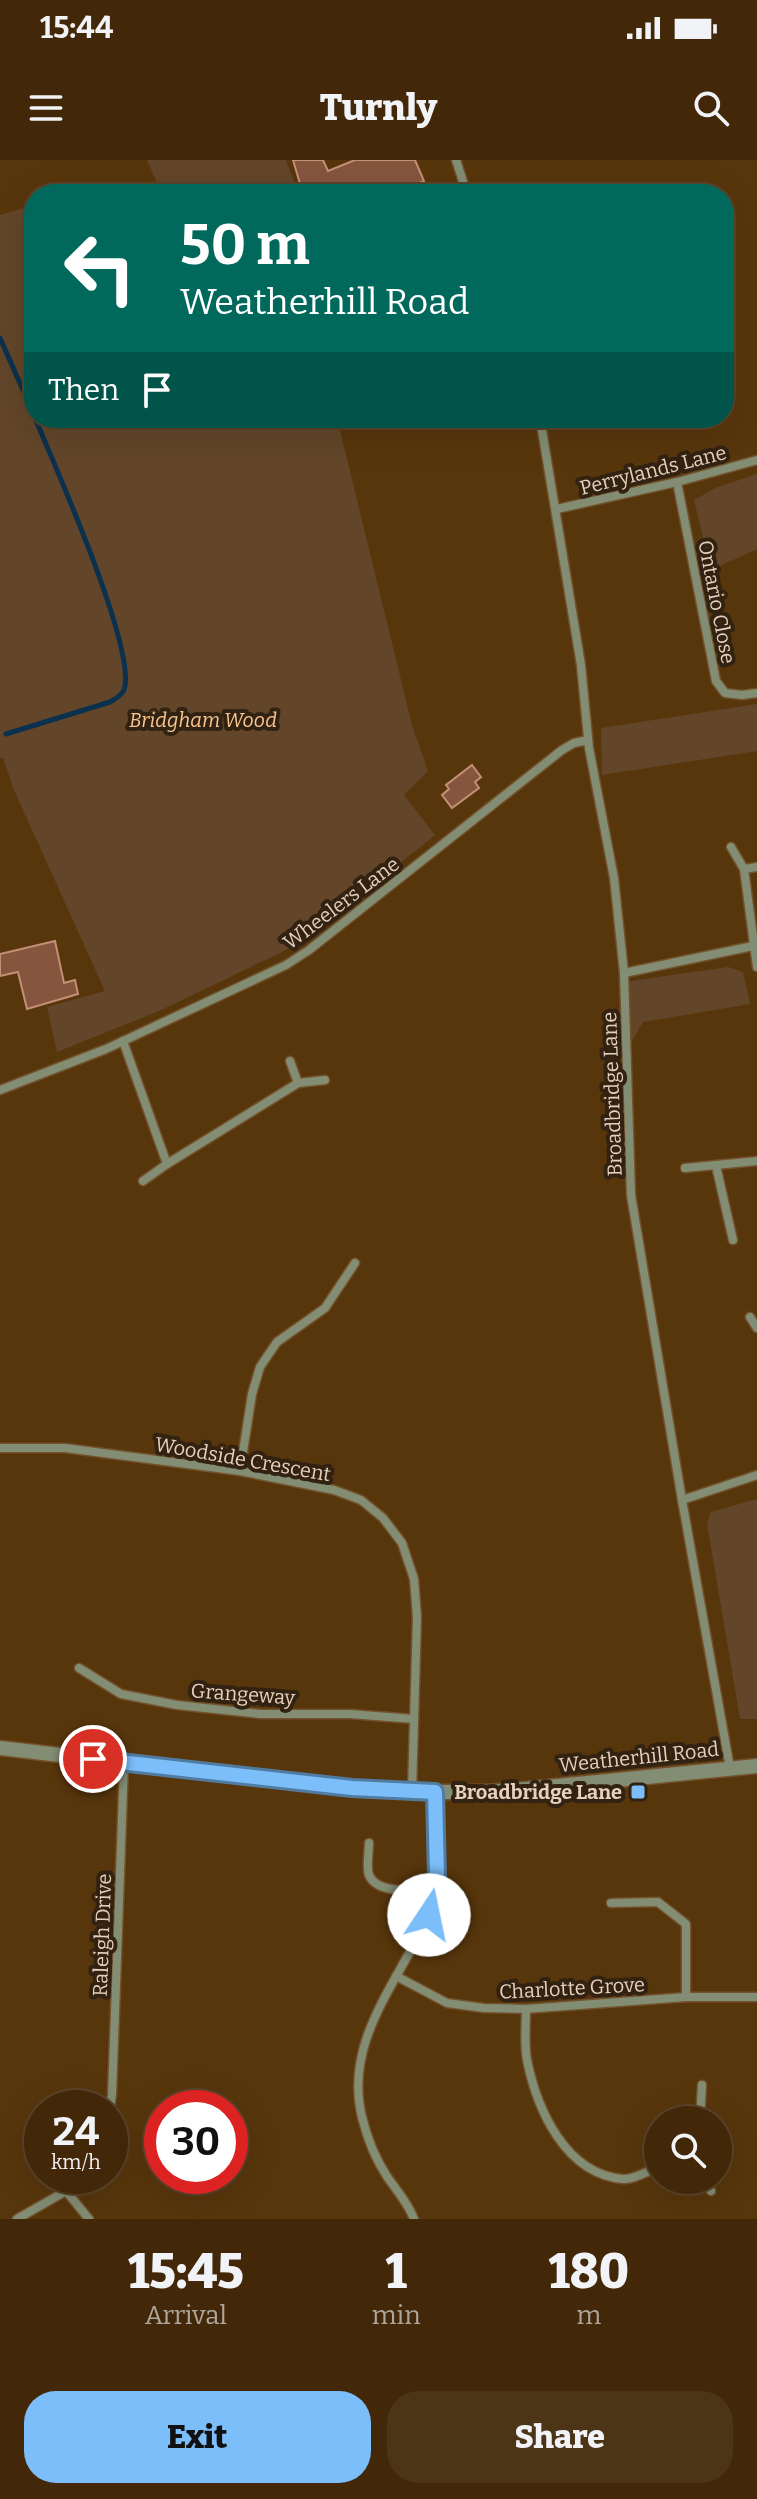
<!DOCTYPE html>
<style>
body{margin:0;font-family:Bitter,serif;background:#4c3417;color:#f1f3f6;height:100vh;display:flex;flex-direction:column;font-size:30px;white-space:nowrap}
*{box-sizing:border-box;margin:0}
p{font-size:26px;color:#aea69c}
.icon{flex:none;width:44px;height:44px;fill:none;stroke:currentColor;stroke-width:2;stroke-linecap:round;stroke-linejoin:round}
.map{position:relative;height:2059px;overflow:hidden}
.sheet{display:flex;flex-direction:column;background:#422809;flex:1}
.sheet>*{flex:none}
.guide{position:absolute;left:24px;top:24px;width:710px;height:244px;border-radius:32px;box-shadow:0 8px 32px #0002,0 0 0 2px #5a442a;background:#00695c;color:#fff;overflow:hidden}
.buttons{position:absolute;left:644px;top:1946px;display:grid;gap:16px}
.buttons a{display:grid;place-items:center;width:88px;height:88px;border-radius:50%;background:#422809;box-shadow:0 8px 32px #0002,0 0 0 2px #5a442a;font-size:40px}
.speed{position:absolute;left:24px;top:1930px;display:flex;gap:16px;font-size:40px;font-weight:700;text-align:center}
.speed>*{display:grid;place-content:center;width:104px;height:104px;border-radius:50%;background:#422809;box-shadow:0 8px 32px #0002,0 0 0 2px #5a442a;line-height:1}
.speed small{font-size:20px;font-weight:400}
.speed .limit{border:12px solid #d22;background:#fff;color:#111}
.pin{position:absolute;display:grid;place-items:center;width:68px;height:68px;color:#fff;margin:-34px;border:4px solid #fff;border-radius:50%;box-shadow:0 2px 8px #0007}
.me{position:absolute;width:88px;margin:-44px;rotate:11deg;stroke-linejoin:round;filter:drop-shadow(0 0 6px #0008)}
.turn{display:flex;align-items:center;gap:28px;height:168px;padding:0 24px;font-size:36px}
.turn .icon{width:104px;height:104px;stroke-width:2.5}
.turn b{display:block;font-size:56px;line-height:68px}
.then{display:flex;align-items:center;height:76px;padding:0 24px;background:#0003;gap:16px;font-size:30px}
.eta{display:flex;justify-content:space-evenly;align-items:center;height:136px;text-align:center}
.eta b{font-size:48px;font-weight:800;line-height:56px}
.cta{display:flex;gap:16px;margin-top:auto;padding:16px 24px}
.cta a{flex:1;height:92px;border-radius:32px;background:#7cbef9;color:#111;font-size:32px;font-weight:800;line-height:92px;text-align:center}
.cta a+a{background:#4c3417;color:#f1f3f6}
.status{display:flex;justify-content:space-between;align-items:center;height:56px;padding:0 40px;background:#422809;direction:ltr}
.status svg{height:22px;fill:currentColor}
header{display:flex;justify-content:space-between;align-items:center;height:104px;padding:0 24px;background:#422809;font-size:36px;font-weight:800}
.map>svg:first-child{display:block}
.green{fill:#634629}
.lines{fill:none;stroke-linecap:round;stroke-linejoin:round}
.stream{stroke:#0b314e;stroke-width:5}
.building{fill:#85553e;stroke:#c48f77;stroke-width:2}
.minor-casing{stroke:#72522c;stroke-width:11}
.tertiary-casing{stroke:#72522c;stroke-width:17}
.minor{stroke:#828d74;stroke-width:8}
.tertiary{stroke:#828d74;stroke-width:14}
.route-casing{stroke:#517ca2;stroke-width:20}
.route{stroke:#7cbef9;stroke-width:14}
.poi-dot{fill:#7cbef9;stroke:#322211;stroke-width:3}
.labels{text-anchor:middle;stroke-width:8;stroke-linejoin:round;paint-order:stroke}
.street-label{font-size:20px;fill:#e7d1bd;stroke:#322211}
.park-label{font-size:20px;font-style:italic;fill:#fac58f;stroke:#322211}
.poi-label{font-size:20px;font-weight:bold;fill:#e7d1bd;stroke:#322211;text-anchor:end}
</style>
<div class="status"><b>15:44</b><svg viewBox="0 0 49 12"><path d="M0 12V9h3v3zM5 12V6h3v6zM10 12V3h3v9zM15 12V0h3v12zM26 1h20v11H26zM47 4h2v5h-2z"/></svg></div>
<header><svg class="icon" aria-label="menu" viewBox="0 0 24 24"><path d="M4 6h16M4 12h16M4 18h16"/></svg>Turnly<svg class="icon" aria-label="search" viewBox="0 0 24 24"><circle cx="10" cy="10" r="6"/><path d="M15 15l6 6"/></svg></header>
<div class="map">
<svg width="757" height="2059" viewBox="0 0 757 2059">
<rect width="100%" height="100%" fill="#58360c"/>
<g class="green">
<path d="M147 0H286L299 34H162Z"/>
<path d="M34 45V258H337L412 565 428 611 404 635 435 675 324 764 286 790 159 851 57 892 47 847 105 831 14 630 3 598H0V55Z"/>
<path d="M757 314V389L711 410 694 340 718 327Z"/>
<path d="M757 544V591L602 615 601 568Z"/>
<path d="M728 807 743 812 750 844 643 862 627 890 622 831 631 821Z"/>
<path d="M757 1339V1559H740L707 1363 711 1352Z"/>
</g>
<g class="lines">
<g class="stream">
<path d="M0 178 34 255"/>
<path d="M6 574 110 542C115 539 121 536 124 530 138 491 54 304 35 258"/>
</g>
</g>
<g class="building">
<path d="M293 0H323L328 11 355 0H415L424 21 396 34H303Z"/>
<path d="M472 605 481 617 475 622 479 628 452 648 442 635 449 629 446 625Z"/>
<path d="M55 781 64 823 75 820 78 834 27 849 18 812 0 816V794Z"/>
</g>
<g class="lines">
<g class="minor-casing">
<g id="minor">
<path d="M456 0 467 34"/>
<path d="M540 258 581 505 589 588 614 718 624 813 631 1035 682 1340 730 1608"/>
<path d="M677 322 716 521 725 533 742 535 757 533"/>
<path d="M557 349 677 322 757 300"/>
<path d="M731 687 744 709 757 807"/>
<path d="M744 709 757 707"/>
<path d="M624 813 753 786"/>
<path d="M123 881 167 1004 298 923 290 901"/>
<path d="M298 923 325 920"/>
<path d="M0 930 106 889 286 805 309 790 562 590 574 583 588 580"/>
<path d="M716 1006 733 1080"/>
<path d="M685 1008 757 1001"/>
<path d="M143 1021 167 1004"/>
<path d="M750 1157 757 1168"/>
<path d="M0 1288H65L240 1311 334 1330 361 1340 383 1358 402 1383 414 1419 417 1457 412 1632"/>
<path d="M240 1311 252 1234 260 1207 277 1182 325 1148 355 1103"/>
<path d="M682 1340 757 1315"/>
<path d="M79 1508 121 1534 177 1545 260 1554H350L414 1559"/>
<path d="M369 1683C369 1692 366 1707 369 1715 377 1735 417 1730 435 1730"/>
<path d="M611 1743 658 1742 686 1764V1837"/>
<path d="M396 1816 447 1843 484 1848 526 1849 686 1837H757"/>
<path d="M526 1849C526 1865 524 1884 527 1900 537 1949 565 2014 623 2019 633 2020 648 2011 658 2007"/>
<path d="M110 1948 112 1935 124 1603"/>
<path d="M700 1960 702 1925"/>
<path d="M704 2020 711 2031"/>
<path d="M66 2031 89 2059"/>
<path d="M17 2059 66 2031 78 2016"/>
<path d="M414 2059C408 2043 398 2032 388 2018 376 2000 367 1978 362 1957 347 1897 379 1847 407 1797 415 1783 424 1769 429 1753 442 1715 437 1672 435 1632"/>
</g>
</g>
<g class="tertiary-casing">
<path id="tertiary" d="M0 1588 280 1621 412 1632H487L527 1629 757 1606"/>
</g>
<use href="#minor" class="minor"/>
<use href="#tertiary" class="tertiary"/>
</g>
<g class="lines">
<g class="route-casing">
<path id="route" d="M93 1599 352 1628 435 1632 437 1716 429 1755"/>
</g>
<use href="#route" class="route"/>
</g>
<rect class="poi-dot" x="630" y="1624" width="16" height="16" rx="4"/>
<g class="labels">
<g class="street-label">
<text transform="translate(653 310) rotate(-14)" y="7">Perrylands Lane</text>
<text transform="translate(717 442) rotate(79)" y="7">Ontario Close</text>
<text transform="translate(341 743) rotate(-37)" y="7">Wheelers Lane</text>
<text transform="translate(612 934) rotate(-92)" y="7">Broadbridge Lane</text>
<text transform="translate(243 1299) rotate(10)" y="7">Woodside Crescent</text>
<text transform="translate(243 1534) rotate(4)" y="7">Grangeway</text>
<text transform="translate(639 1597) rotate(-6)" y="7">Weatherhill Road</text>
<text transform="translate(102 1775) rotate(-88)" y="7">Raleigh Drive</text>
<text transform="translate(572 1828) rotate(-3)" y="7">Charlotte Grove</text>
</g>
<g class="park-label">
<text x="203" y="567">Bridgham Wood</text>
</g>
<g class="poi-label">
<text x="622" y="1639">Broadbridge Lane</text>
</g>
</g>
</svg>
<div class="buttons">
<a><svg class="icon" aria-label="search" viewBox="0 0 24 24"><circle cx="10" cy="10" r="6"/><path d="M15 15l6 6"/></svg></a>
</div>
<div class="speed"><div>24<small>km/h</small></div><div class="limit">30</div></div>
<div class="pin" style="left:93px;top:1599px;background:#d93025"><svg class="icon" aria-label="arrive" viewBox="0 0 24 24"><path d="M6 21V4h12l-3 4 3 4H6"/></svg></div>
<svg class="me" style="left:429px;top:1755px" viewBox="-20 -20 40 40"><circle r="19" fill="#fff"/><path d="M0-13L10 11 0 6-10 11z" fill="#7cbef9"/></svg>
<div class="guide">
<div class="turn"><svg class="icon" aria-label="left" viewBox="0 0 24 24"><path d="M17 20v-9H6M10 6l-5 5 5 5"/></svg><div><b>50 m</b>Weatherhill Road</div></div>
<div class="then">Then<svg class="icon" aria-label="arrive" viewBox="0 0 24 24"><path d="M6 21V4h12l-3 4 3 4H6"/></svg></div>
</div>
</div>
<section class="sheet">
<div class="eta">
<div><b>15:45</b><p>Arrival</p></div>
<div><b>1</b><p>min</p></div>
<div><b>180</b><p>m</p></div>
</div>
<div class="cta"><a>Exit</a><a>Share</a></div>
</section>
